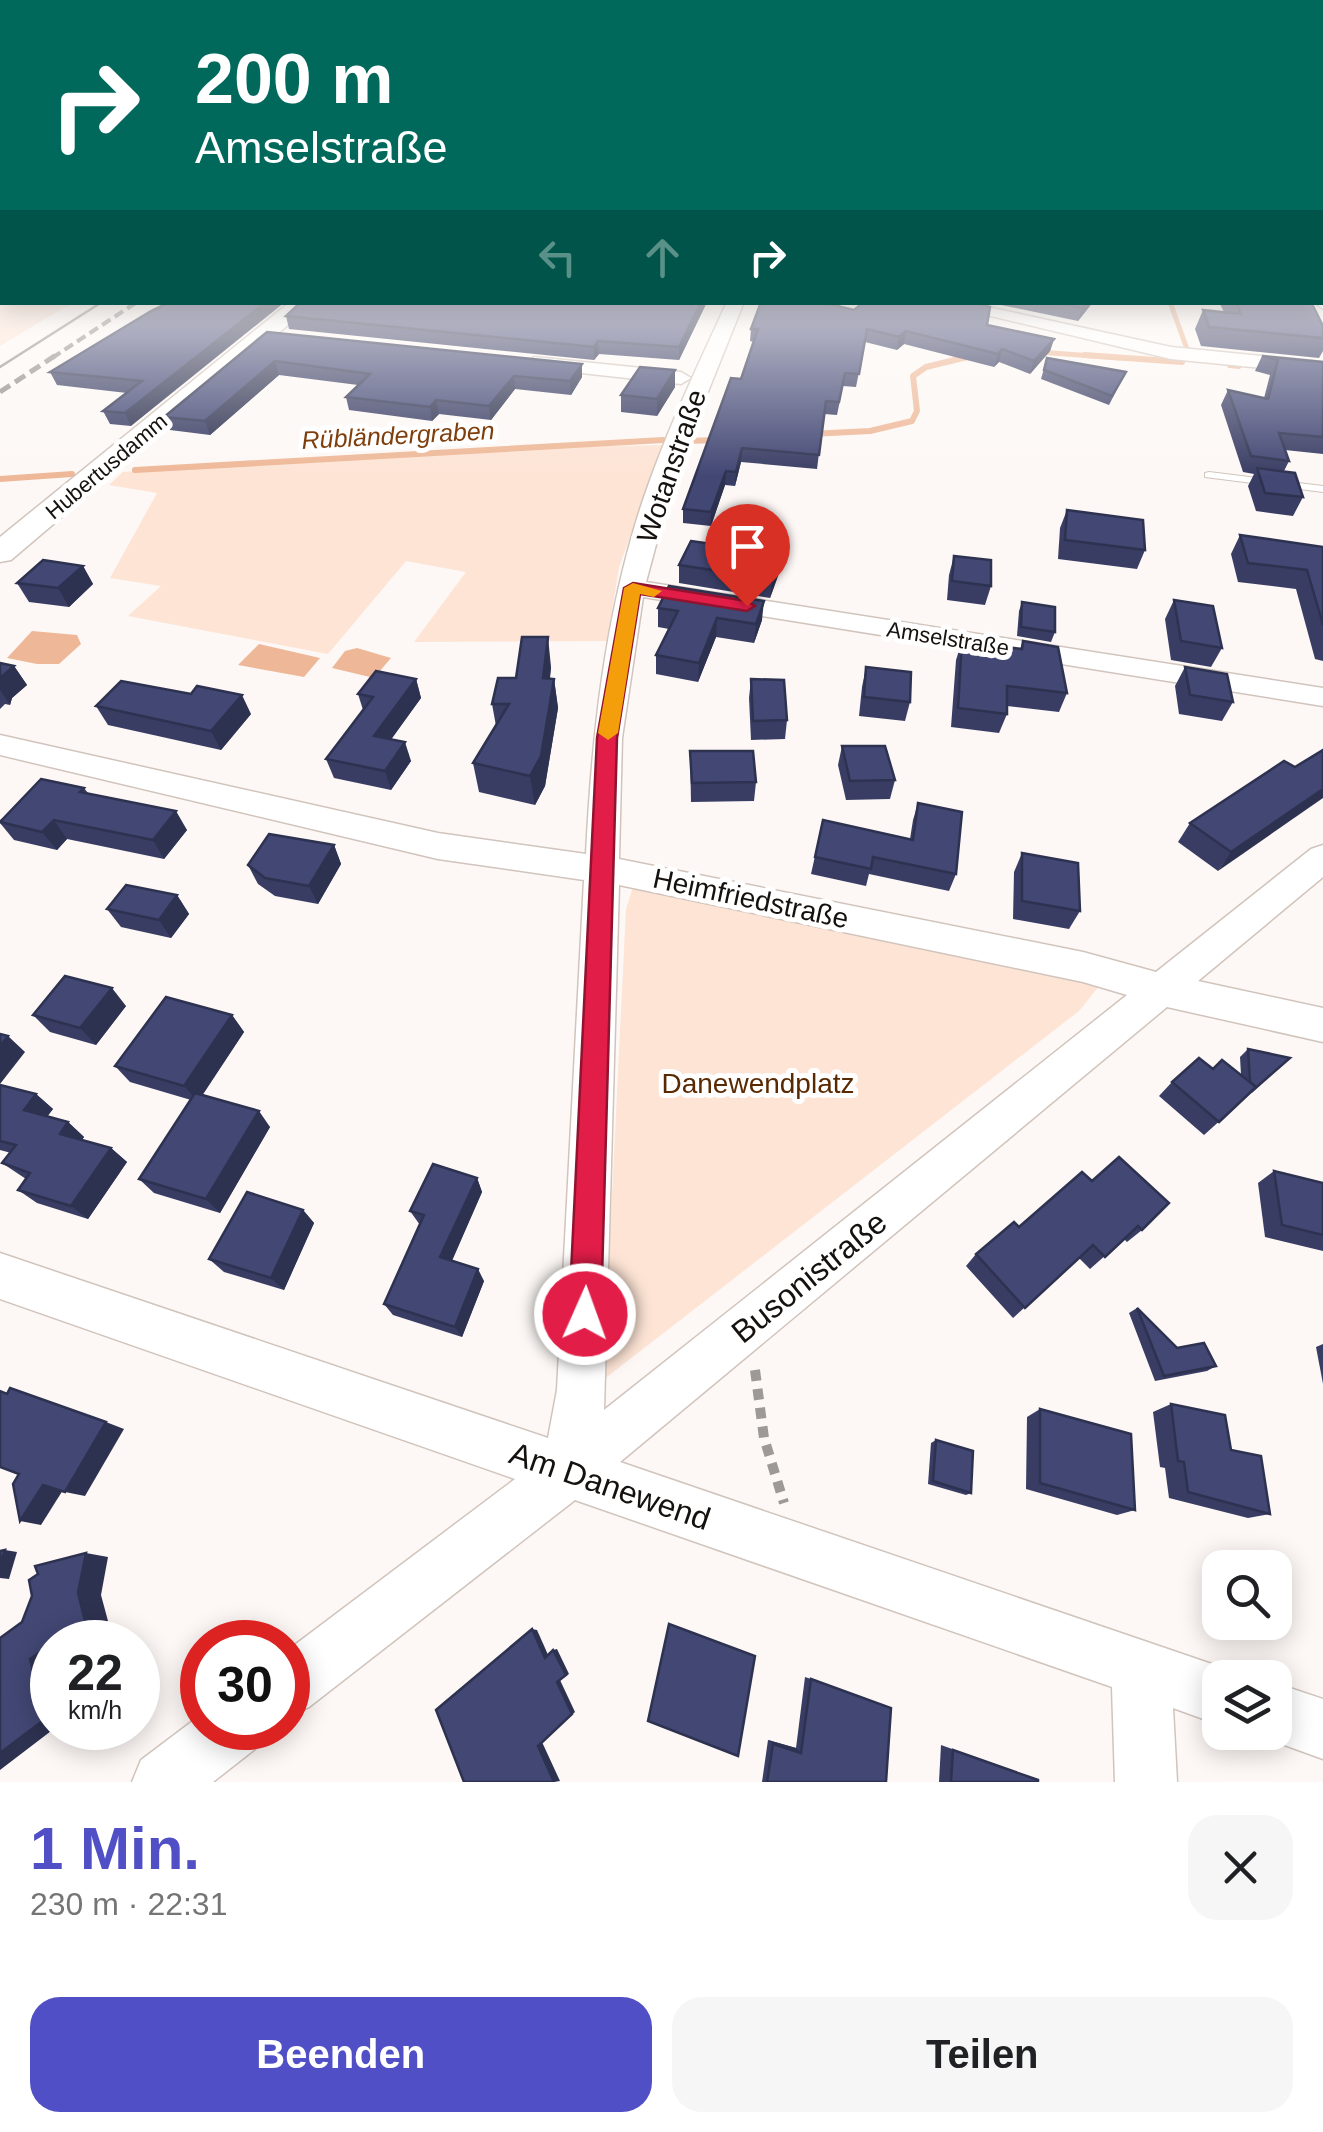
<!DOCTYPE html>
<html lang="de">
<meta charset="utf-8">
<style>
body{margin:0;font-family:Helvetica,sans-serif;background:#f6f6f6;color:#202124;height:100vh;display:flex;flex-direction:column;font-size:38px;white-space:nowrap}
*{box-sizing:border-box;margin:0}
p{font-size:32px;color:#757577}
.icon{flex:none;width:55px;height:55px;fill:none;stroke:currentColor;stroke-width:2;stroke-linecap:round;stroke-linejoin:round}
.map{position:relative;height:1782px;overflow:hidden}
.sheet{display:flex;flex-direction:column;background:#fff;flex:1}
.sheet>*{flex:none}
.guide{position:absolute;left:0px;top:0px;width:1325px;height:305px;box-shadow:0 5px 25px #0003;background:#00695c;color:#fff;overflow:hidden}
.buttons{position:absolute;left:1202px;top:1550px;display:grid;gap:20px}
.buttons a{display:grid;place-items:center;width:90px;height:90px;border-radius:20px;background:#fff;box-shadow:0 5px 25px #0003;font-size:50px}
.speed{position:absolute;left:30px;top:1620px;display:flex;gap:20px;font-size:50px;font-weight:700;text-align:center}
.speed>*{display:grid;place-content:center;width:130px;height:130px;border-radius:50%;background:#fff;box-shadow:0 5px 25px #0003;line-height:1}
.speed small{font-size:25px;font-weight:400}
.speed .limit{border:15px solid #d22;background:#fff;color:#111}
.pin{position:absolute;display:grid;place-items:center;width:85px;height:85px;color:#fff;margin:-102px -42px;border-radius:50% 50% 50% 0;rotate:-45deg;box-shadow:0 0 10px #0007}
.pin .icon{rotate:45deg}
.me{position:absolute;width:110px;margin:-55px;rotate:2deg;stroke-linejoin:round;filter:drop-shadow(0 0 8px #0008)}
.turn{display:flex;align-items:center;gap:35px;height:210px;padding:0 30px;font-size:45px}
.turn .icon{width:130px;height:130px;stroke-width:2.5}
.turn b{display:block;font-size:70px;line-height:85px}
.lanes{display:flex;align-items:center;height:95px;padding:0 30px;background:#0003;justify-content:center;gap:50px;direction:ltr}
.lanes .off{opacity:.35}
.round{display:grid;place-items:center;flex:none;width:105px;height:105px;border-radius:30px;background:#f6f6f6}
.head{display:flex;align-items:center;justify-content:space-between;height:170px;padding:0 30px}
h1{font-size:60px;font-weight:700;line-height:75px;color:#504fc6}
.action{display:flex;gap:20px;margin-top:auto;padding:20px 30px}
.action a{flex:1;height:115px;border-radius:30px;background:#504fc6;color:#fff;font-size:40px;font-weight:700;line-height:115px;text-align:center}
.action a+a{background:#f6f6f6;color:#202124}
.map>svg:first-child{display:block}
.green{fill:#fde4d5}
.water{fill:#eeb898}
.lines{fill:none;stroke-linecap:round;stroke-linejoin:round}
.stream-far1{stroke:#eeb898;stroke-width:5}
.stream{stroke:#eeb898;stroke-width:6}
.service-casing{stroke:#d1c4bc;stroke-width:2}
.minor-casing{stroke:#d1c4bc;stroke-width:3}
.tertiary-casing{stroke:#d1c4bc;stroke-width:3}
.path{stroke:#9d9996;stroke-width:10;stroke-dasharray:11 8;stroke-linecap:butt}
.service{fill:#fff;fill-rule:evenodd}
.minor{fill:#fff;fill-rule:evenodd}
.tertiary{fill:#fff;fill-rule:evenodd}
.tram{stroke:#908b88;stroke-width:2.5}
.rail-far1{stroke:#908b88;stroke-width:4;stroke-dasharray:10 5;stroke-linecap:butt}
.rail{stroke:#908b88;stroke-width:5;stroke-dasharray:12 6;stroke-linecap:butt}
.wall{fill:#393d64}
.shaded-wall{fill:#2e3251}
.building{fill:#424774;stroke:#2e3251;stroke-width:2.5}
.route{fill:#e11d48;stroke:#92132f;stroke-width:2.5}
.slow{fill:#f59e0b}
.labels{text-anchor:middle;stroke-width:10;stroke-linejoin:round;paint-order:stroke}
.far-street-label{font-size:22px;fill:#15110e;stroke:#fff}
.far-water-label{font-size:25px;font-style:italic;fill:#7f3f0c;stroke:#fff}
.street-label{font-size:28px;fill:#15110e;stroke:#fff}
.park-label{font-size:28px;fill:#592902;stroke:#fff}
.near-street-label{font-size:32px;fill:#15110e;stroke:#fff}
</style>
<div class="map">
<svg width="1323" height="1782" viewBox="0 0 1323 1782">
<rect width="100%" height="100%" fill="#fdf8f5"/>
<g class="green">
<path d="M0 226 2 302 72 303 0 346Z"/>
<path d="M664 445 619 567 607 641 414 642 466 572 406 561 328 654 128 616 161 586 110 578 157 493 109 485 123 472 505 448Z"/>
<path d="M634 884 1104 980 1079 1011 603 1380 626 909Z"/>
</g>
<g class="water">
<path d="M32 631 77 635 81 644 59 664H37L7 658Z"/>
<path d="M259 644 320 658 304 677 238 665Z"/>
<path d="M357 648 391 658 374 678 332 668 345 651Z"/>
</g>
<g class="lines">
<g class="stream-far1">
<path d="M1170 302 1187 349"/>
<path d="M1038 352 1121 358"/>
<path d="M964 358 971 356"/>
</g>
<g class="stream">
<path d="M1085 355 1182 362"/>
<path d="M1230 365 1239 366"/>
<path d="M810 434 870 431 912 421 917 411 913 376 926 367 971 356"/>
<path d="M685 441 718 440"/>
<path d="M135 470 663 440"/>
<path d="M0 479 72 474"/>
</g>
<g class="service-casing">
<path id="service" d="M1209 472 1323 486V492L1205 477V473Z"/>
</g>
<g class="minor-casing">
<g id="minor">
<path d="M1322 297H1323V309L1314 302H1322Z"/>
<path d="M727 302H744L675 474 646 582 1323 688V706L643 597 622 738 619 859 1083 952 1156 972 1311 849 1323 845V877L1198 981 1323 1008V1042L1167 1007 620 1462 1241 1674 1243 1678H1220V1725L1173 1708 1177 1782H1115L1112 1687 575 1500 309 1707 288 1716V1650L515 1479 0 1299V1253L548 1438 557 1390 584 880 438 859 0 755V735L438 833 586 854C592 734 605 614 643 500 666 432 697 367 727 302ZM619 885 1083 982 1127 995 604 1410Z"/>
<path d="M932 302H965L1171 347 1323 362V374L1171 359Z"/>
<path d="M534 357 681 372 691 378 681 384 527 367 525 363Z"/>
<path d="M1275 1683 1323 1699V1759L1254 1734 1275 1732Z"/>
<path d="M202 1714V1728H264L255 1749 213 1782H132L141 1760Z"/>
</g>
</g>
<g class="tertiary-casing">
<path id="tertiary" d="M290 302H315L11 560 0 562V537Z"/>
</g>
<path class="path" d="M755 1370 764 1438 784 1503"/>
<use href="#service" class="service"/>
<use href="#minor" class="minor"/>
<use href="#tertiary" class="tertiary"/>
<path class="tram" d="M0 367 102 302"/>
<path class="rail-far1" d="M52 358 137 302"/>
<path class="rail" d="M0 392 56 355"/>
</g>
<g class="wall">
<path d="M170 302 131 426 110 424 103 411 127 393 57 385 50 372Z"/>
<path d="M707 302 679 360 599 354 594 360 289 329 286 316Z"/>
<path d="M987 302H1093L1078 321Z"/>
<path d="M1219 302H1311L1323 326V351L1319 358 1201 346 1195 329 1203 310 1224 312Z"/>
<path d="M854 310 987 325 1054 339 1050 351 1030 374 999 362 994 367 904 344 897 350 865 342 856 387 843 386 837 415 824 414 817 469 741 462 735 486 725 485 711 526 683 523V509L741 379 754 342 750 341 751 329Z"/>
<path d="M267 332 582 377 571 395 515 389 491 420 439 414 432 421 349 410 346 397 358 385 279 375 210 435 170 430 164 417Z"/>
<path d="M1262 356 1323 362V454L1285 450 1289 461 1284 471 1303 497 1293 516 1256 511 1248 486 1254 474 1243 472 1221 405 1228 390 1264 398 1270 375 1255 371Z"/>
<path d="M1047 358 1126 372 1109 405 1041 379Z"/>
<path d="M675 387 657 416 621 412V395Z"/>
<path d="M1067 510 1145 550 1137 569 1058 559 1060 528Z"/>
<path d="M1240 535 1323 547V661L1315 659 1296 589 1238 582 1231 554Z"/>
<path d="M954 556 991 586 985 605 947 600 949 575Z"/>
<path d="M679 565 779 573 770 598 679 583Z"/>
<path d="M83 566 93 584 69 607 29 602 17 583Z"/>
<path d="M1174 600 1222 648 1211 667 1171 660 1165 619Z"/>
<path d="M1022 602 1055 632 1051 642 1017 636 1019 611Z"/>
<path d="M658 608 762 620 754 643 716 637 698 682 656 674V655L669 629 658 627Z"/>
<path d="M962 641 1020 649 1023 641 1067 693 1059 712 1007 706V714L999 733 951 727 956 660Z"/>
<path d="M0 663 14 666 27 685 12 698 10 705 5 704 0 709Z"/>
<path d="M551 667 550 679H554L558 708 545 786 535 805 479 792 473 763 496 726 492 704 516 678Z"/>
<path d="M866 667 910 702 905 721 859 716 862 687Z"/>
<path d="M1185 667 1233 702 1222 721 1179 714 1175 686Z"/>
<path d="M416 679 421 698 391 739 411 761 391 790 334 778 326 759 363 710 358 694Z"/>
<path d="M751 679 787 720 785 739 751 740 749 698Z"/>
<path d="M96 706 251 714 221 750 108 725Z"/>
<path d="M842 746 895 780 890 799 846 800 838 765Z"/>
<path d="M690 751 756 782 754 801 691 802Z"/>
<path d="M1295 767 1218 871 1178 842 1190 823Z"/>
<path d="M84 788 88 793 187 830 164 859 67 839 57 850 14 840 0 823V820Z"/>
<path d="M918 803 956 874 949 891 869 874 866 886 811 874 823 820 910 839 913 820Z"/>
<path d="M334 845 341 864 318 904 275 896 258 884 248 865Z"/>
<path d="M1022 853 1080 911 1069 929 1013 919 1014 872Z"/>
<path d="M177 895 189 914 171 938 121 927 107 909Z"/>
<path d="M126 1006 96 1045 50 1032 33 1015Z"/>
<path d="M232 1015 244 1032 202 1095 270 1127 220 1213 154 1193 139 1179 191 1100 130 1082 115 1066Z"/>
<path d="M1248 1049 1290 1058 1204 1135 1159 1096 1172 1082 1213 1069 1241 1075 1240 1057Z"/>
<path d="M0 1085 36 1094 53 1109 47 1116 68 1122 84 1137 82 1140 111 1148 127 1162 88 1219 37 1203 18 1190 26 1179 2 1163 11 1153 0 1150Z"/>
<path d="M1274 1171 1323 1183V1251L1265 1237 1258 1183Z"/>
<path d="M1082 1172 1142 1230 1127 1242 1124 1239 1090 1269 1079 1258 1013 1318 966 1266 976 1254 1019 1227Z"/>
<path d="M477 1178 482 1192 452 1261 484 1281 462 1337 393 1315 384 1304 420 1225 410 1211Z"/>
<path d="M303 1210 314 1223 284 1290 224 1272 209 1259Z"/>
<path d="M1137 1308 1177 1348 1216 1366 1207 1371 1155 1381 1129 1313Z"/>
<path d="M1323 1344V1384L1316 1347Z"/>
<path d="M1171 1404 1231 1450 1270 1514 1248 1518 1169 1498 1165 1468 1160 1467 1153 1412Z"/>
<path d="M1040 1409 1135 1510 1117 1515 1026 1489 1027 1417Z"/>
<path d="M936 1440 971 1493 966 1495 928 1484 931 1443Z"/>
<path d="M805 1677 811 1679 886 1782H762L768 1740 796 1748Z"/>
<path d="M941 1745 1022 1774 1038 1782H939Z"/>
</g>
<g class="shaded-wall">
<path d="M266 302H285L131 426 125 413Z"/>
<path d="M701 302H707L679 360V347Z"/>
<path d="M1087 302H1093L1078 321 1082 308Z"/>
<path d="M906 331 904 344 897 350 899 337Z"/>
<path d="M1054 339 1050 351 1030 374 1034 361Z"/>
<path d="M598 341 599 354 594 360V347Z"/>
<path d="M1002 349 999 362 994 367 998 354Z"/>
<path d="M275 361 279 375 210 435 205 421Z"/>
<path d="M582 364V377L571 395 570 381Z"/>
<path d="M675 370V387L657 416V399Z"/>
<path d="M514 376 515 389 491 420 489 406Z"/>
<path d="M436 400 439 414 432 421 430 407Z"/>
<path d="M742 448 741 462 735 486 736 472Z"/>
<path d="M726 471 725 485 711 526V512Z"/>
<path d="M781 554 779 573 770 598 772 579Z"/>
<path d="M83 566 93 584 69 607 58 588Z"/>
<path d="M764 601 762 620 754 643 756 624Z"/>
<path d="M717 618 716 637 698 682 699 663Z"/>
<path d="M548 637 551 667 546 708 543 678Z"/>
<path d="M14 666 27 685 12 698 10 705 0 690V678Z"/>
<path d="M416 679 421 698 380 755 374 736Z"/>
<path d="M554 679 558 708 545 786 535 805 530 776Z"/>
<path d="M242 695 251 714 221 750 211 731Z"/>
<path d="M405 742 411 761 391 790 385 771Z"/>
<path d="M1323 789V798L1218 871 1231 852Z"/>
<path d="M176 811 187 830 164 859 153 840Z"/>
<path d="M54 820 67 839 57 850 42 832Z"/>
<path d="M334 845 341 864 318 904 309 886Z"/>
<path d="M177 895 189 914 171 938 159 920Z"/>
<path d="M112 988 126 1006 96 1045 80 1028Z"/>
<path d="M232 1015 244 1032 198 1102 184 1086Z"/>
<path d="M8 1036 25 1052 0 1084V1046Z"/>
<path d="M36 1094 53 1109 41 1125 24 1110Z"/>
<path d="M259 1111 270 1127 220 1213 206 1199Z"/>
<path d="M68 1122 84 1137 76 1148 60 1134Z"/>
<path d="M111 1148 127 1162 88 1219 71 1206Z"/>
<path d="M477 1178 482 1192 448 1269 440 1257Z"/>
<path d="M303 1210 314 1223 284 1290 271 1278Z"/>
<path d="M478 1269 484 1281 462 1337 455 1327Z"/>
<path d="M106 1422 124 1429 85 1496 65 1492Z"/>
<path d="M43 1485 63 1490 41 1525 20 1521Z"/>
<path d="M5 1550 17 1552 9 1579 0 1578V1565Z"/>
<path d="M86 1553 108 1557 101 1595 108 1621 78 1642H54L78 1593Z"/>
<path d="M532 1629 537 1630 549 1657 545 1658Z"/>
<path d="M52 1644V1728H55L0 1770V1753L30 1659Z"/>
<path d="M557 1649 569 1674 560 1680 575 1712 542 1742 560 1781 554 1782 538 1746 557 1682 553 1650Z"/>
<path d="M768 1740 796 1748 801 1753 773 1744Z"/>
</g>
<g class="building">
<path d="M170 302H266L125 413 103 411 142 381 50 372 151 311Z"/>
<path d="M301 302H701L679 347 598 341 594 347 286 316Z"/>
<path d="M761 302H821L854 310 864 302H972L990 307 987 325 1054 339 1034 361 1002 349 998 354 906 331 899 337 867 329 859 374 845 373 839 402 826 401 819 455 742 448 736 472 726 471 711 512 683 509 731 378 741 379 758 329H751Z"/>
<path d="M1052 302H1087L1082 308Z"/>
<path d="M1236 302H1311L1323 326V338L1209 327 1203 310 1241 314Z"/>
<path d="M267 332 582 364 570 381 514 376 489 406 436 400 430 407 346 397 370 374 275 361 205 421 164 417Z"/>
<path d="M1262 356 1323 362V437L1279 433 1289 461 1251 456 1228 390 1268 399 1278 360Z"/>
<path d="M1047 358 1126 372 1112 396 1044 370Z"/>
<path d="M640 367 675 370 657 399 621 395Z"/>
<path d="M1257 468 1295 473 1303 497 1265 493Z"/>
<path d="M1067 510 1143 520 1145 550 1065 540Z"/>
<path d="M1240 535 1323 547V625L1307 570 1248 563Z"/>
<path d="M691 541 781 554 772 579 679 565Z"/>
<path d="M954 556 991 560V586L952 581Z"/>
<path d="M43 560 83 566 58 588 17 583Z"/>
<path d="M669 586 764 601 756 624 717 618 699 663 656 655 678 611 658 608Z"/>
<path d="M1174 600 1213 606 1222 648 1181 641Z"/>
<path d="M1022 602 1055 607V632L1021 627Z"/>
<path d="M522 637H548L543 678 554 679 541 756 530 776 473 763 509 704H492L498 678H516Z"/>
<path d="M962 641 1022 649 1023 641 1058 647 1067 693 1007 686V714L958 708Z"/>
<path d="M0 663 14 666 0 678Z"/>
<path d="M866 667 911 672 910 702 864 697Z"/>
<path d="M1185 667 1227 674 1233 702 1190 695Z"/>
<path d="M376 671 416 679 374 736 405 742 385 771 326 759 373 697 358 694Z"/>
<path d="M751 679 784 680 787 720 753 721Z"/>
<path d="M121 681 191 694 197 686 242 695 211 731 96 706Z"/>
<path d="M842 746H885L895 780 850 781Z"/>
<path d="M1323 750V789L1231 852 1190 823 1284 761 1295 767Z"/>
<path d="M690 751H753L756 782 692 783Z"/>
<path d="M41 779 84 788 80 792 176 811 153 840 54 820 42 832 0 822Z"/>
<path d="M918 803 962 812 956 874 873 857 871 869 815 857 823 820 913 840Z"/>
<path d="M269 834 334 845 309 886 265 878 248 865Z"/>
<path d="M1022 853 1078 863 1080 911 1022 901Z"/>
<path d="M126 885 177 895 159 920 107 909Z"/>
<path d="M65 976 112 988 80 1028 33 1015Z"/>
<path d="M166 997 232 1015 184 1086 115 1066Z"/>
<path d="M0 1034 8 1036 0 1046Z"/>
<path d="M1248 1049 1290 1058 1251 1092 1256 1087 1250 1082Z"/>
<path d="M1199 1058 1213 1069 1222 1060 1256 1087 1219 1122 1172 1082Z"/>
<path d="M0 1085 36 1094 24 1110 68 1122 60 1134 111 1148 71 1206 18 1190 30 1173 2 1163 16 1145 0 1141Z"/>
<path d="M195 1093 259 1111 206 1199 139 1179Z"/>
<path d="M1119 1157 1169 1203 1142 1230 1138 1226 1105 1257 1093 1245 1025 1308 976 1254 1014 1222 1019 1227 1082 1172 1092 1181Z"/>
<path d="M433 1164 477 1178 440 1257 478 1269 455 1327 384 1304 424 1215 410 1211Z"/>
<path d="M1274 1171 1323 1183V1235L1282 1225Z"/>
<path d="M247 1192 303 1210 271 1278 209 1259Z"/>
<path d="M1137 1308 1177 1348 1204 1343 1216 1366 1164 1376Z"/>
<path d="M10 1388 106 1422 65 1492 43 1485 20 1521 13 1484 19 1474 0 1467V1391L7 1394Z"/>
<path d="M1171 1404 1225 1415 1231 1450 1261 1456 1270 1514 1188 1492 1184 1462 1178 1461Z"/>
<path d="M1040 1409 1131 1434 1135 1510 1040 1483Z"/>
<path d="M936 1440 973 1451 971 1493 933 1481Z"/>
<path d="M5 1550 0 1565V1551Z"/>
<path d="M86 1553 78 1593 85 1621 30 1659 45 1719 0 1753V1638L22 1622 32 1596 29 1580 38 1574 35 1566Z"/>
<path d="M669 1624 755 1656 738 1756 648 1721Z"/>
<path d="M532 1629 545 1658 553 1650 566 1675 557 1682 572 1714 538 1746 554 1782H464L436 1710Z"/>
<path d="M811 1679 891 1708 886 1782H767L773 1744 801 1753Z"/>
<path d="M953 1750 1038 1780V1782H951Z"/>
</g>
<linearGradient id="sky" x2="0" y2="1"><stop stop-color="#aab6c8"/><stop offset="0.47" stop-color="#fefcfa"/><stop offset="1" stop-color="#fefcfa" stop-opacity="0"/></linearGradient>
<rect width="1323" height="476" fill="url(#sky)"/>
<path class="route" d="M633 583 747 601 755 606 747 611 640 594 617 738 601 1314 596 1326 585 1330 574 1326 569 1314 597 738 624 588Z"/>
<path class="slow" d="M633 583 662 591 654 597 640 594 618 733 608 740 598 733 624 588Z"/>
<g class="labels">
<g class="far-street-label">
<text transform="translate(106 466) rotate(-40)" y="8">Hubertusdamm</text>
<text transform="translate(948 638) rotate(9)" y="8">Amselstraße</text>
</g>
<g class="far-water-label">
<text transform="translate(398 435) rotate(-3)" y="9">Rübländergraben</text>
</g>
<g class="street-label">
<text transform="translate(671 466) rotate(-71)" y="10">Wotanstraße</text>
<text transform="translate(751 898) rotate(12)" y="10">Heimfriedstraße</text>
</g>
<g class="park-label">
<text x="758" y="1093">Danewendplatz</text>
</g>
<g class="near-street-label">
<text transform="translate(809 1277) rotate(-39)" y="11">Busonistraße</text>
<text transform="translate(610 1486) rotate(19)" y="11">Am Danewend</text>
</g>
</g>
</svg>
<div class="buttons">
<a><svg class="icon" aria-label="search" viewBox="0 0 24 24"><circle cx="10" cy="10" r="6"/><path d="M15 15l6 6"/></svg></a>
<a><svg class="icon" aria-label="layers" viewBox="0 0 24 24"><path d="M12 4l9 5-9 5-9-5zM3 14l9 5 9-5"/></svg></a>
</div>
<div class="speed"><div>22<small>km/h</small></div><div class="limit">30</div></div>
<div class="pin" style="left:747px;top:606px;background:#d93025"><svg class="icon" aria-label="arrive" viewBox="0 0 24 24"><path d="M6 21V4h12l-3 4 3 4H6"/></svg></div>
<svg class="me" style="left:585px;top:1314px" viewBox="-20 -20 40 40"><circle r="17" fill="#e11d48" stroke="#fff" stroke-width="3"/><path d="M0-11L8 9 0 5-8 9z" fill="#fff"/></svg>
<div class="guide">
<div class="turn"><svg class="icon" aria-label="right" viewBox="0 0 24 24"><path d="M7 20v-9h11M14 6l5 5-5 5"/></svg><div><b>200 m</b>Amselstraße</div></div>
<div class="lanes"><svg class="icon off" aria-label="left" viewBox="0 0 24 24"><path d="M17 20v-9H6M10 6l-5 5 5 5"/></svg><svg class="icon off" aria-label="ahead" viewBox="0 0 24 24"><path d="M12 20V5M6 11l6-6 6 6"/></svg><svg class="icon" aria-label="right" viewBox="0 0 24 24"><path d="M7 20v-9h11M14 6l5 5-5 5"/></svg></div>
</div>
</div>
<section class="sheet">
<div class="head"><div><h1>1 Min.</h1><p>230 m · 22:31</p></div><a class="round"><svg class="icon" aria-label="close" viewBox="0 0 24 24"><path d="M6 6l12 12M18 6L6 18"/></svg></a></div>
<div class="action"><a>Beenden</a><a>Teilen</a></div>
</section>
